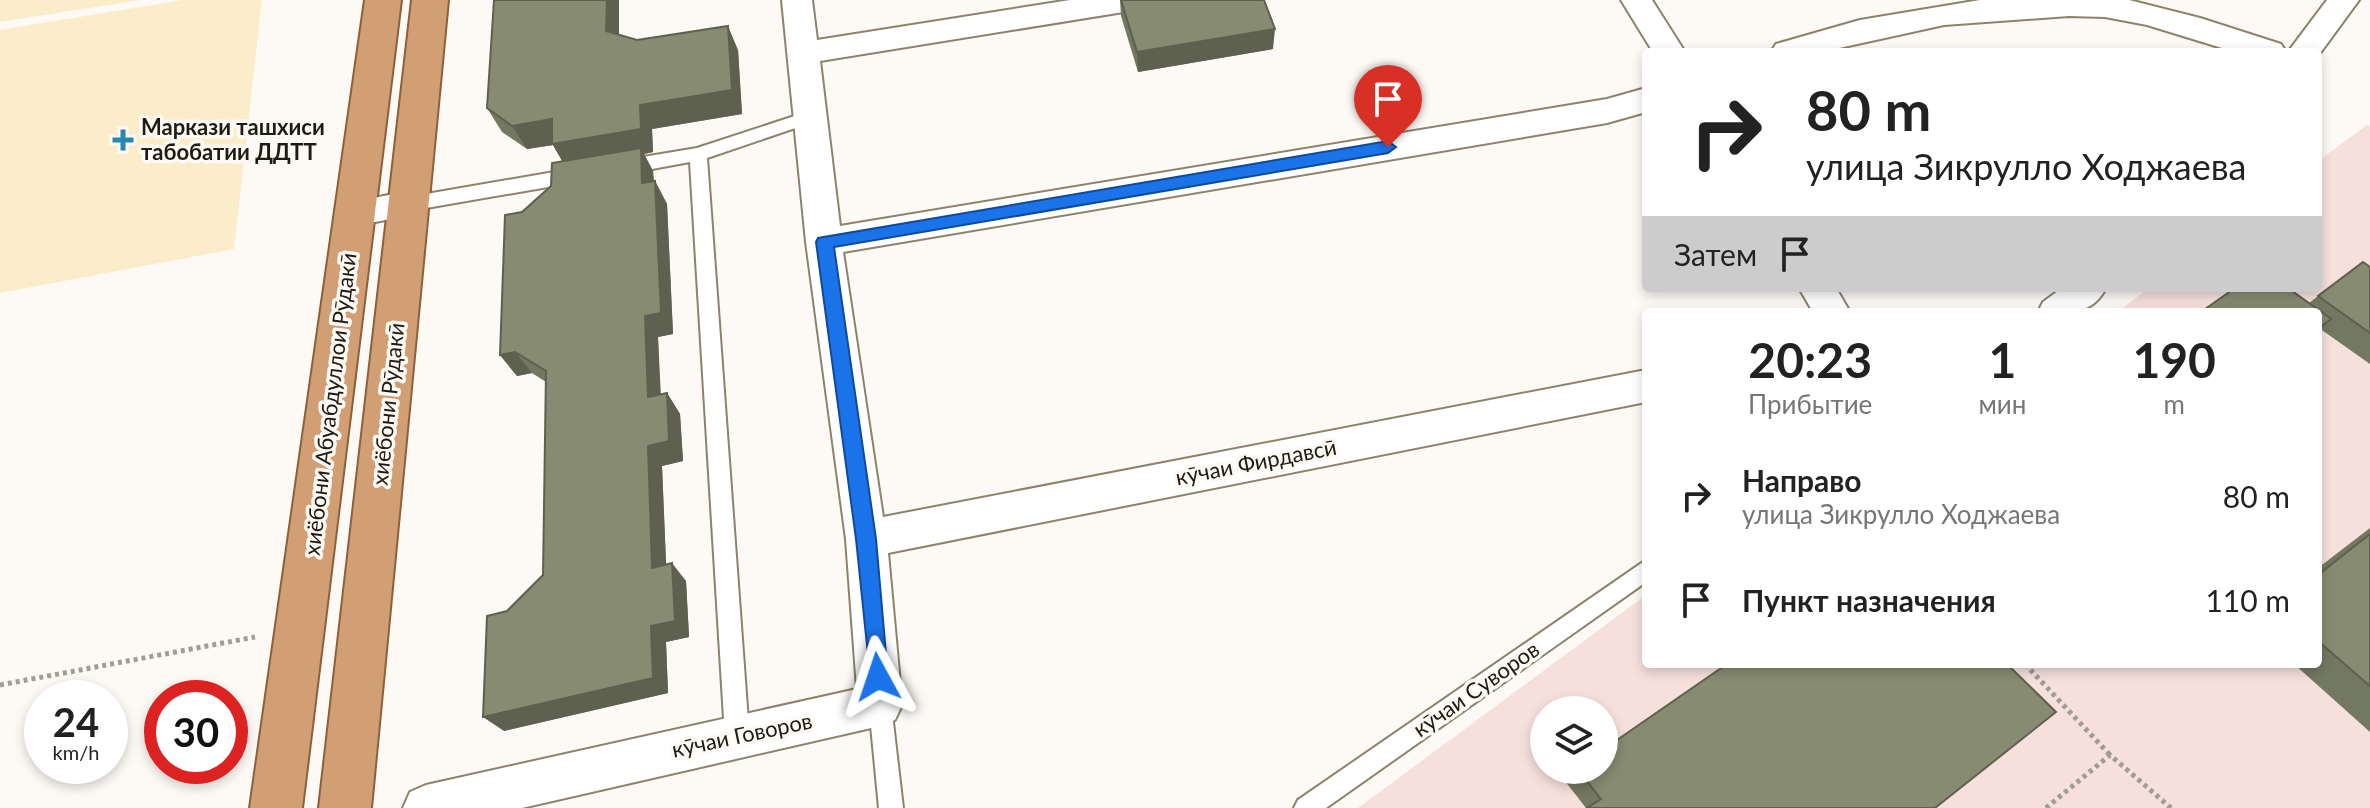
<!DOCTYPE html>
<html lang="ru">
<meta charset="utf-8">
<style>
body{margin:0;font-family:Lato,sans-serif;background:#f6f6f6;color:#222;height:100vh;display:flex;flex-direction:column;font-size:30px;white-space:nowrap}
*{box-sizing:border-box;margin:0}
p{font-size:26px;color:#767676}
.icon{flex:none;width:44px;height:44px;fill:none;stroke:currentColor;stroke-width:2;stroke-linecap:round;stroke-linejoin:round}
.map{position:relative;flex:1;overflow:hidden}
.side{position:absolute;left:1642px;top:308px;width:680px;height:360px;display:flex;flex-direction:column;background:#fff;border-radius:8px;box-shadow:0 4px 12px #0003}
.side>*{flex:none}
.hud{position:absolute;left:1642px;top:48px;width:680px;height:244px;border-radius:8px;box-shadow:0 4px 12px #0003;background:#fff;color:#222;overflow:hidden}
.buttons{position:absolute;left:1530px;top:696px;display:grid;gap:16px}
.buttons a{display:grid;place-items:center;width:88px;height:88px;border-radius:50%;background:#fff;box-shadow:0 4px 12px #0003;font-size:40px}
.speed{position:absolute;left:24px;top:680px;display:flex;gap:16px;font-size:40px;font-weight:700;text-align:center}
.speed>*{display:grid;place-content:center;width:104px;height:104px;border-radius:50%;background:#fff;box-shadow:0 4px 12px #0003;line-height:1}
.speed small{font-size:20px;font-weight:400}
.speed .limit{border:12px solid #d22;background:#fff;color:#111}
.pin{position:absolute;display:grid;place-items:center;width:68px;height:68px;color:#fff;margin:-82px -34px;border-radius:50% 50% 50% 0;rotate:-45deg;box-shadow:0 0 8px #0007}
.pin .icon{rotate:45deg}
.me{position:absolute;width:88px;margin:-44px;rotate:355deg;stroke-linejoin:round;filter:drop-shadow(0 0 6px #0008)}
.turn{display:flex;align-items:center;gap:28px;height:168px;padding:0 32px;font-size:36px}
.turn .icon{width:104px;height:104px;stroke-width:2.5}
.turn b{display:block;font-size:56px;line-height:68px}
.then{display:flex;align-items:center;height:76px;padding:0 32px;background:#0003;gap:16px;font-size:30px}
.eta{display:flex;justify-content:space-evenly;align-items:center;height:136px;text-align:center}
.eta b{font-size:48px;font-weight:700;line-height:56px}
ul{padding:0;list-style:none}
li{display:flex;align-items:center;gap:24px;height:104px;padding:0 32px}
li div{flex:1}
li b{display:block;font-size:30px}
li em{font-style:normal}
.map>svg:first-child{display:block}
.built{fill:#fcedca}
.green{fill:#f6e0dc;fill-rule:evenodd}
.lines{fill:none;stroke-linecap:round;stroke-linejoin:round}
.service-casing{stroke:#8e836a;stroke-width:4}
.minor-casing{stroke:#8e836a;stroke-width:4}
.trunk-casing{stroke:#8c603b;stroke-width:4}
.path{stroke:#a09d96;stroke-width:5;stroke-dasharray:4 4;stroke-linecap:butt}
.service{fill:#fff;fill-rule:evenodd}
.minor{fill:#fff;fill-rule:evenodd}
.trunk{fill:#d29e74;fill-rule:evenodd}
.wall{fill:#737861}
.shaded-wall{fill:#5e614f}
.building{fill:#868b71;stroke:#5e614f;stroke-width:2}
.route{fill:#1a73e8;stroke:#114b97;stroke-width:2}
.poi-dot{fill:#2786b2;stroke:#fdfaf5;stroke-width:3}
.labels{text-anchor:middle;stroke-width:7;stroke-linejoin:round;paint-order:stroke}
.poi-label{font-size:22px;font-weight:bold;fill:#1f1b11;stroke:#fdfaf5;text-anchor:start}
.street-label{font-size:22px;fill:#1f1b11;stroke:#fdfaf5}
</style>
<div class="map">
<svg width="2370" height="808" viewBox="0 0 2370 808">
<rect width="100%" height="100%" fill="#fdfaf5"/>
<g class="built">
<path d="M0 0H140L0 22Z"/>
<path d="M183 0H262L234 249 0 293V30Z"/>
</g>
<path class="green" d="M2367 125 2370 126V808H1358L1646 595V664H2318V312H2117L2149 288H2318V161ZM1544 710H1604V770H1544Z"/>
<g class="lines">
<g class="service-casing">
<g id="service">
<path d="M810 111 819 117 816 121 707 158 749 735 745 743 737 746 729 743 725 735 690 162 625 174 616 167 625 160 697 148Z"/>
<path d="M577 168 586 175 577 182 409 211 400 204 409 197Z"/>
<path d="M1646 560V582L1326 808H1294L1298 800Z"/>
<path d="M880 694 888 697 891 705 903 808H879L869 705 872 697Z"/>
</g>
</g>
<g class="minor-casing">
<g id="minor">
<path d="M782 0H812L817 40 1070 0H1151L1147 7 1136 10 820 61 840 226 1607 99 1646 88V112L1607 123 843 252 883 517 1646 370V402L888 553 902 705 895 720 880 726 522 808H403L410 792 426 785 857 689 846 539 806 242Z"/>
<path d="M1621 0H1652L1685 52H1653Z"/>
<path d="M1980 0H2129L2200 18 2281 44 2286 52H2235L2147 25 2105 17 2069 16 1944 25 1821 52H1771L1776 44 1860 20Z"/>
<path d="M2327 0H2359L2318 56V52H2288Z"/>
<path d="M409 191 421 195 426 204 421 213 355 226 343 222 338 213 343 204Z"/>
<path d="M1799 288H1836L1850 312H1813Z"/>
<path d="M2062 288H2106C2091 317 2066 312 2038 312L2043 302Z"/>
</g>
</g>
<g class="trunk-casing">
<g id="trunk">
<path d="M365 0H401L302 808H250Z"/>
<path d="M412 0H448L371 808H319Z"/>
</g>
</g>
<g class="path">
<path d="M2025 664 2110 755"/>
<path d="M0 685 255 637"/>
<path d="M2046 808 2110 755 2171 808"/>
</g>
<use href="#service" class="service"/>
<use href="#minor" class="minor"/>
<use href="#trunk" class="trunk"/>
</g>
<g class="wall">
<path d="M1120 0H1264L1273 49 1138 72 1121 16Z"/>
<path d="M619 35 637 40 738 50 742 114 652 129 653 152 644 154 653 171 654 181H655L667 204 673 334 658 337 660 394 667 393 680 414 683 461 662 466 666 565 686 581 689 637 666 642 668 693 504 731 507 611 543 575 546 382 532 373 517 376 500 355 522 212 551 186 562 161 553 145 527 149 502 132 487 108Z"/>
<path d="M2363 262 2370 267V364L2319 328 2309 303Z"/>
<path d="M2370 528V732L2294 664H2318V568Z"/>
<path d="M1575 770H1604L1935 808H1586L1565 781Z"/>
</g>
<g class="shaded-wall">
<path d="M607 0H619V56L606 31Z"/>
<path d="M728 26 738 50 742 114 652 129 653 152 644 154 653 171 655 206 566 167 553 145 527 149 512 126 640 105Z"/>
<path d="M1275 29 1273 49 1138 72 1137 52Z"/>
<path d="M655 181 667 204 673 334 658 337 662 418 648 397 645 316Z"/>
<path d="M515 352 532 373 517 376 500 355Z"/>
<path d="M667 393 680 414 683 461 662 466 667 585 652 568 648 446Z"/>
<path d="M672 563 686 581 689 637 666 642 668 693 504 731 483 717 651 626Z"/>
</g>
<g class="building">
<path d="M494 0H607L606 31 637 40 728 26 732 90 640 105 641 129 552 144V119L512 126 487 108Z"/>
<path d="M1121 0H1264L1275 29 1137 52Z"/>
<path d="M641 148 642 183 655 181 661 313 645 316 648 397 667 393 669 441 648 446 652 568 672 563 675 621 651 626 653 678 483 717 487 616 507 611 543 575 546 371 515 352 500 355 505 215 522 212 551 186 552 163Z"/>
<path d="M2363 262 2370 267V333L2318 296Z"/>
<path d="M2235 288H2288L2331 319 2318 329V312H2201Z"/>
<path d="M2370 534V686L2318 641V575Z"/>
<path d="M1727 664H2007L2056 712 1935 808H1587L1601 799 1578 770H1604V749Z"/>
</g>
<path class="route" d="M1388 141 1396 147 1388 153 834 247 876 539 888 677 885 684 878 687 871 684 856 539 816 242 818 238Z"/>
<path class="poi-dot" d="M119 128h8v8h8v8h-8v8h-8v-8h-8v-8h8z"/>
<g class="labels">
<g class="poi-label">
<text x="141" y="135">Маркази ташхиси<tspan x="141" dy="25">табобатии ДДТТ</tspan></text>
</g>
<g class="street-label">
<text transform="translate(330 404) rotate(-83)" y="8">хиёбони Абуабдуллои Рӯдакӣ</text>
<text transform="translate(388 404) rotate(-84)" y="8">хиёбони Рӯдакӣ</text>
<text transform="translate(1256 462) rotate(-11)" y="8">кӯчаи Фирдавсӣ</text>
<text transform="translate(1476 689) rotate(-35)" y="8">кӯчаи Суворов</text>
<text transform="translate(742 735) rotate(-12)" y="8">кӯчаи Говоров</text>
</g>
</g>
</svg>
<div class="buttons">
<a><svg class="icon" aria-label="layers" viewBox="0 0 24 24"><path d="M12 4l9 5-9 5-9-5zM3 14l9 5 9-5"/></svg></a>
</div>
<div class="speed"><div>24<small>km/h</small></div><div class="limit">30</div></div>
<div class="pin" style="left:1388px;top:147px;background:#d93025"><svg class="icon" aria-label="arrive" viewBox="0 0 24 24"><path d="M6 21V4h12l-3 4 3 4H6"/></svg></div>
<svg class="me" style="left:878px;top:677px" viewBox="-20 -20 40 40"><path d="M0-17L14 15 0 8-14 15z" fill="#1a73e8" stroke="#fff" stroke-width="4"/></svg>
<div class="hud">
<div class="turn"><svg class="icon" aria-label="right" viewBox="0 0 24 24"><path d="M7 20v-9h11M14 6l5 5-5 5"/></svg><div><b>80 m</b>улица Зикрулло Ходжаева</div></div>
<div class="then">Затем<svg class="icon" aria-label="arrive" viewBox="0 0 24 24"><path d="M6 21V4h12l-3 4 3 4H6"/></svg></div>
</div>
<section class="side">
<div class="eta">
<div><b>20:23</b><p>Прибытие</p></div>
<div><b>1</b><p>мин</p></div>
<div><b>190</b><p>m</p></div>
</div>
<ul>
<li><svg class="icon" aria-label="right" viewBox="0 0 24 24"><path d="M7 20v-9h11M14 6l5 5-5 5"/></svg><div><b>Направо</b><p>улица Зикрулло Ходжаева</p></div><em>80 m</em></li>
<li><svg class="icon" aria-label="arrive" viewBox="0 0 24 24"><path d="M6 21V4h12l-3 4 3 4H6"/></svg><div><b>Пункт назначения</b></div><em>110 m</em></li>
</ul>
</section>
</div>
